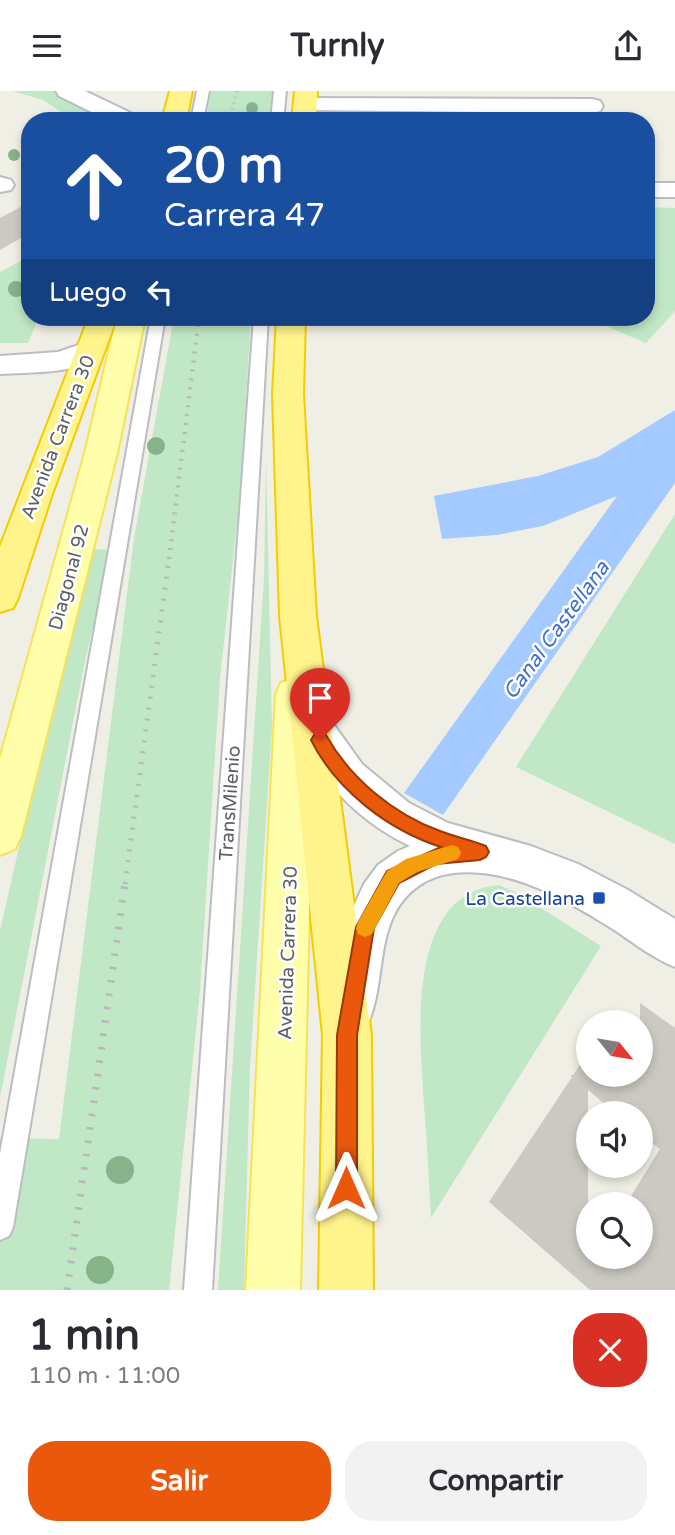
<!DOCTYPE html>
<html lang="es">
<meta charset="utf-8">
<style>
body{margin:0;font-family:"Varela Round",sans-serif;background:#f2f2f3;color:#2b2b33;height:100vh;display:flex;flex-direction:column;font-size:26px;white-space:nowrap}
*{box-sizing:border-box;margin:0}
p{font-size:23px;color:#7c7c81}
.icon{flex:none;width:38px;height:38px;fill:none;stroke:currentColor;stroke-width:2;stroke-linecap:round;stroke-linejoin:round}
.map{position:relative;height:1199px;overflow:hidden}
.side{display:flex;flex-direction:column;background:#fff;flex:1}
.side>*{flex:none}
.guide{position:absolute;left:21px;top:21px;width:634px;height:214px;border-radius:28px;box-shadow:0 4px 10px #0003;background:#1a4fa0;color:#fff;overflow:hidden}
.needle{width:46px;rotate:120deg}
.controls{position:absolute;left:576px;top:919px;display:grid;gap:14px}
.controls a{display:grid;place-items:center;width:77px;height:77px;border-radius:50%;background:#fff;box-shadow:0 4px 10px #0003;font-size:35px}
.pin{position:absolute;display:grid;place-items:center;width:60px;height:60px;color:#fff;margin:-72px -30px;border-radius:50% 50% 50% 0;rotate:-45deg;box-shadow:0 0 7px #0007}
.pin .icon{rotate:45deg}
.me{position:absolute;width:77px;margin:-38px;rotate:0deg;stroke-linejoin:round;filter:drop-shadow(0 0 5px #0008)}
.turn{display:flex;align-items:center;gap:24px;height:147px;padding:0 28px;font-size:32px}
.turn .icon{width:91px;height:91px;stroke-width:2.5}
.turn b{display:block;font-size:49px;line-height:60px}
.then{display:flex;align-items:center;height:66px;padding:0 28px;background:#0003;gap:14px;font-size:26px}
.round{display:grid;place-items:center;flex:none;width:74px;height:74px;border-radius:28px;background:#f2f2f3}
.summary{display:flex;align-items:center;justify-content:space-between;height:119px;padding:0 28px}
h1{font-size:42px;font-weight:700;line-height:52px}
.button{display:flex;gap:14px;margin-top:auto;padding:14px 28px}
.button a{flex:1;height:80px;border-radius:28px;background:#ea580c;color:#fff;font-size:28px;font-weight:700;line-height:80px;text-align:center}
.button a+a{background:#f2f2f3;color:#2b2b33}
header{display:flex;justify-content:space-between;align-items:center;height:91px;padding:0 28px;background:#fff;font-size:32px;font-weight:700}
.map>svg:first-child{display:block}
.green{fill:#c0e8c6}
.water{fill:#a5caff}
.building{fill:#cbc9c2;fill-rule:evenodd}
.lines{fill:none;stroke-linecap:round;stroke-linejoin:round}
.lane-casing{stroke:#bcbdc4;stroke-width:4}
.street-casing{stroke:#bcbdc4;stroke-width:4}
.secondary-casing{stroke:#babcc3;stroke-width:4}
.primary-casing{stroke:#f7e256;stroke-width:4}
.highway-casing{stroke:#f4cc00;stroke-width:4}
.lane{fill:#fff;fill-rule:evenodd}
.street{fill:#fff;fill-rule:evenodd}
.secondary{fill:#fff;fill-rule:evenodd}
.primary{fill:#fffeaa;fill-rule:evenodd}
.highway{fill:#fff38c;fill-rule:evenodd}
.rail-far3{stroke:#b8b8b9;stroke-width:3.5;stroke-dasharray:1 5;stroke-linecap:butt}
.rail-far2{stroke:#b8b8b9;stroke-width:4.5;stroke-dasharray:2 7;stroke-linecap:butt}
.rail-far1{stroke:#b8b8b9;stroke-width:5;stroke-dasharray:2 9;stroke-linecap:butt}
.rail{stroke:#b8b8b9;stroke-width:7;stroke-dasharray:2.5 11;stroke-linecap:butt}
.tree{fill:#86b38a}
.route{fill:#ea580c;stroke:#983908;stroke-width:2}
.slow{fill:#f59e0b}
.transit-dot{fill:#1a4fb4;stroke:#fff;stroke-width:2.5}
.labels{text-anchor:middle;stroke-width:5;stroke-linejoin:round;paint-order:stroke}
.street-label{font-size:19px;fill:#5c5f66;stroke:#fff}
.transit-label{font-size:19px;fill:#164399;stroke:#fff;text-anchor:end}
.water-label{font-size:21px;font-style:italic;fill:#426fc8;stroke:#fff}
</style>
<header><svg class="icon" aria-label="menu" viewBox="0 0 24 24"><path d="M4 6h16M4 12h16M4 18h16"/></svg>Turnly<svg class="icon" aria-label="share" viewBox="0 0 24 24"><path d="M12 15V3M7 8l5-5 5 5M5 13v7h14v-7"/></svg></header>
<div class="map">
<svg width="675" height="1199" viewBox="0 0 675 1199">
<rect width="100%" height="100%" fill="#f0efe5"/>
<g class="green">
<path d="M13 0H54L105 30H75L43 9Z"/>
<path d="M211 0H273L270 30H206Z"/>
<path d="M646 116 675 117V220L646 252 585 226H646Z"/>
<path d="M30 165V226H39L28 252H0V181Z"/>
<path d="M174 226H251L240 406 220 587 200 900 169 1199H0V1047L59 1048 134 447Z"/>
<path d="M266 366 272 637 250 976 244 1199H218L264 486Z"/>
<path d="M675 423V753L516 676Z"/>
<path d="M94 458 111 459 84 575 0 1007V840L63 562Z"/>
<path d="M499 794 517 802 601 855 431 1127C429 1089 427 1052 424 1014 420 948 404 802 499 794Z"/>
</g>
<path class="water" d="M675 319V392L443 724 404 702 617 405 543 435 497 444 442 448 434 405 538 385 598 366Z"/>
<g class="building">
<path d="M30 111V142L0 159V127Z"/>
<path d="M640 912 675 937V1199H590L489 1111 572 986 570 984H573L588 962V984H640ZM588 999 615 1022H640V1044L660 1058 626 1113H640V1166H588Z"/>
</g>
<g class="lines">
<g class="lane-casing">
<g id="lane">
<path d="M197 0H209L203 30H191Z"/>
<path d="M274 0H286L283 30H271Z"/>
<path d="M151 226H165L13 1136 9 1145 0 1149V1063Z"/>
<path d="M254 226H268L212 1199H184Z"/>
</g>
</g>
<g class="street-casing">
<g id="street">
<path d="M305 7 592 8 600 10 603 15 600 20 592 22 297 19 294 14 297 9Z"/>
<path d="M0 86 11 89 14 94 11 99 0 101Z"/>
<rect x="646" y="92" width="29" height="14"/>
<path d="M90 250 100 253 105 259C88 284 27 281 0 283V265L58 261Z"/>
</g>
</g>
<g class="secondary-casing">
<g id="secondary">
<path d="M56 0H85L137 25 140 30H110L59 5Z"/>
<path d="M310 616 324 620 362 673 409 712 448 732 531 755 578 773 628 799 675 828V876C653 867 635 853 616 840 568 810 512 776 454 782 428 785 407 799 395 822 378 855 383 896 369 930L352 937 335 930 329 914 347 830 364 793 378 774 398 760 410 755C355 729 317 685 290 632L296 620Z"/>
</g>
</g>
<g class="primary-casing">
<g id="primary">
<path d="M117 226H145L117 362 21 745 15 758 0 764V668L85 362Z"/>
<path d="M295 587 309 592 314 603 300 1199H246L276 603 281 592Z"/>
</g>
</g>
<g class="highway-casing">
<g id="highway">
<path d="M170 0H192L186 30H162Z"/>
<path d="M295 0H317L316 30H292Z"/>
<path d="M89 226H117L52 403 18 507 13 517 0 521V456Z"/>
<path d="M277 226H305L303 303 316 525 371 944 373 1199H319L323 944 280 525 273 303Z"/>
</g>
</g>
<use href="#lane" class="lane"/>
<use href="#street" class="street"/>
<use href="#secondary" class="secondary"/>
<use href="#primary" class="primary"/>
<use href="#highway" class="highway"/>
<path class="rail-far3" d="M229 30 237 0"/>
<path class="rail-far2" d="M169 468 199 226"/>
<path class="rail-far1" d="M125 793 169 467"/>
<path class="rail" d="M67 1199 125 792"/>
</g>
<g class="tree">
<circle cx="252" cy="17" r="6"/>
<circle cx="14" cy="64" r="6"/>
<circle cx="16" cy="198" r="8"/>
<circle cx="156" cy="355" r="9"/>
<circle cx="120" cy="1079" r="14"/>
<circle cx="100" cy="1179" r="14"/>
</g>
<path class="route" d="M320 642 326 644C350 687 393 723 440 740 455 746 471 749 486 755L489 761 486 766 480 769 436 773 399 792 374 837 357 944V1097L354 1104 346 1108 339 1104 336 1097 337 944 356 836 387 780 441 756C388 739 336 699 311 649L314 644Z"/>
<path class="slow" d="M452 754 458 756 461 762 458 768 417 781 399 792 372 843 365 846 358 843 356 837 358 831 387 780 406 768Z"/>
<rect class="transit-dot" x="592" y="800" width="14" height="14" rx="3.5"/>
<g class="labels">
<g class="street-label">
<text transform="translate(57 346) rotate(-69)" y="7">Avenida Carrera 30</text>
<text transform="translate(68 486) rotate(-75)" y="7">Diagonal 92</text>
<text transform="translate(229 712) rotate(-86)" y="7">TransMilenio</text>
<text transform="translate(287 862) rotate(-88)" y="7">Avenida Carrera 30</text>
</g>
<g class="transit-label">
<text x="585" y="814">La Castellana</text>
</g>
<g class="water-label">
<text transform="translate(556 539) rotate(-54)" y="7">Canal Castellana</text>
</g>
</g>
</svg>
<div class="controls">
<a><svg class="needle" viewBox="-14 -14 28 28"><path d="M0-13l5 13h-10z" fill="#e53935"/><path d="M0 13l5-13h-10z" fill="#7c7c81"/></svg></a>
<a><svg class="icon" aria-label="sound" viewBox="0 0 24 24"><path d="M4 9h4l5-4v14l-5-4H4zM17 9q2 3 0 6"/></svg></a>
<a><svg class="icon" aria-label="search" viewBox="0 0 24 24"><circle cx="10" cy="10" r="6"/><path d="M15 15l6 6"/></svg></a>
</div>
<div class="pin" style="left:320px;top:649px;background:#d93025"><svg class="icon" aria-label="arrive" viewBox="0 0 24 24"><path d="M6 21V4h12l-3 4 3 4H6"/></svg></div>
<svg class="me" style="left:346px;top:1097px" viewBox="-20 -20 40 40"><path d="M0-17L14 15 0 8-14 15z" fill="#ea580c" stroke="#fff" stroke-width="4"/></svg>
<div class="guide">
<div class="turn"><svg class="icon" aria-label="ahead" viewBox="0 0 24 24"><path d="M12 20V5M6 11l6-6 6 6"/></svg><div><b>20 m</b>Carrera 47</div></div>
<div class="then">Luego<svg class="icon" aria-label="left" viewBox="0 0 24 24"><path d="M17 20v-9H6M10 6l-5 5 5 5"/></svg></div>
</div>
</div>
<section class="side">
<div class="summary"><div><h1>1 min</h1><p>110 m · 11:00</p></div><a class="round" style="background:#d93025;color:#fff"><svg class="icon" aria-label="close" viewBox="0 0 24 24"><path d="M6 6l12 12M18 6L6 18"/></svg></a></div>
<div class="button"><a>Salir</a><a>Compartir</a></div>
</section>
